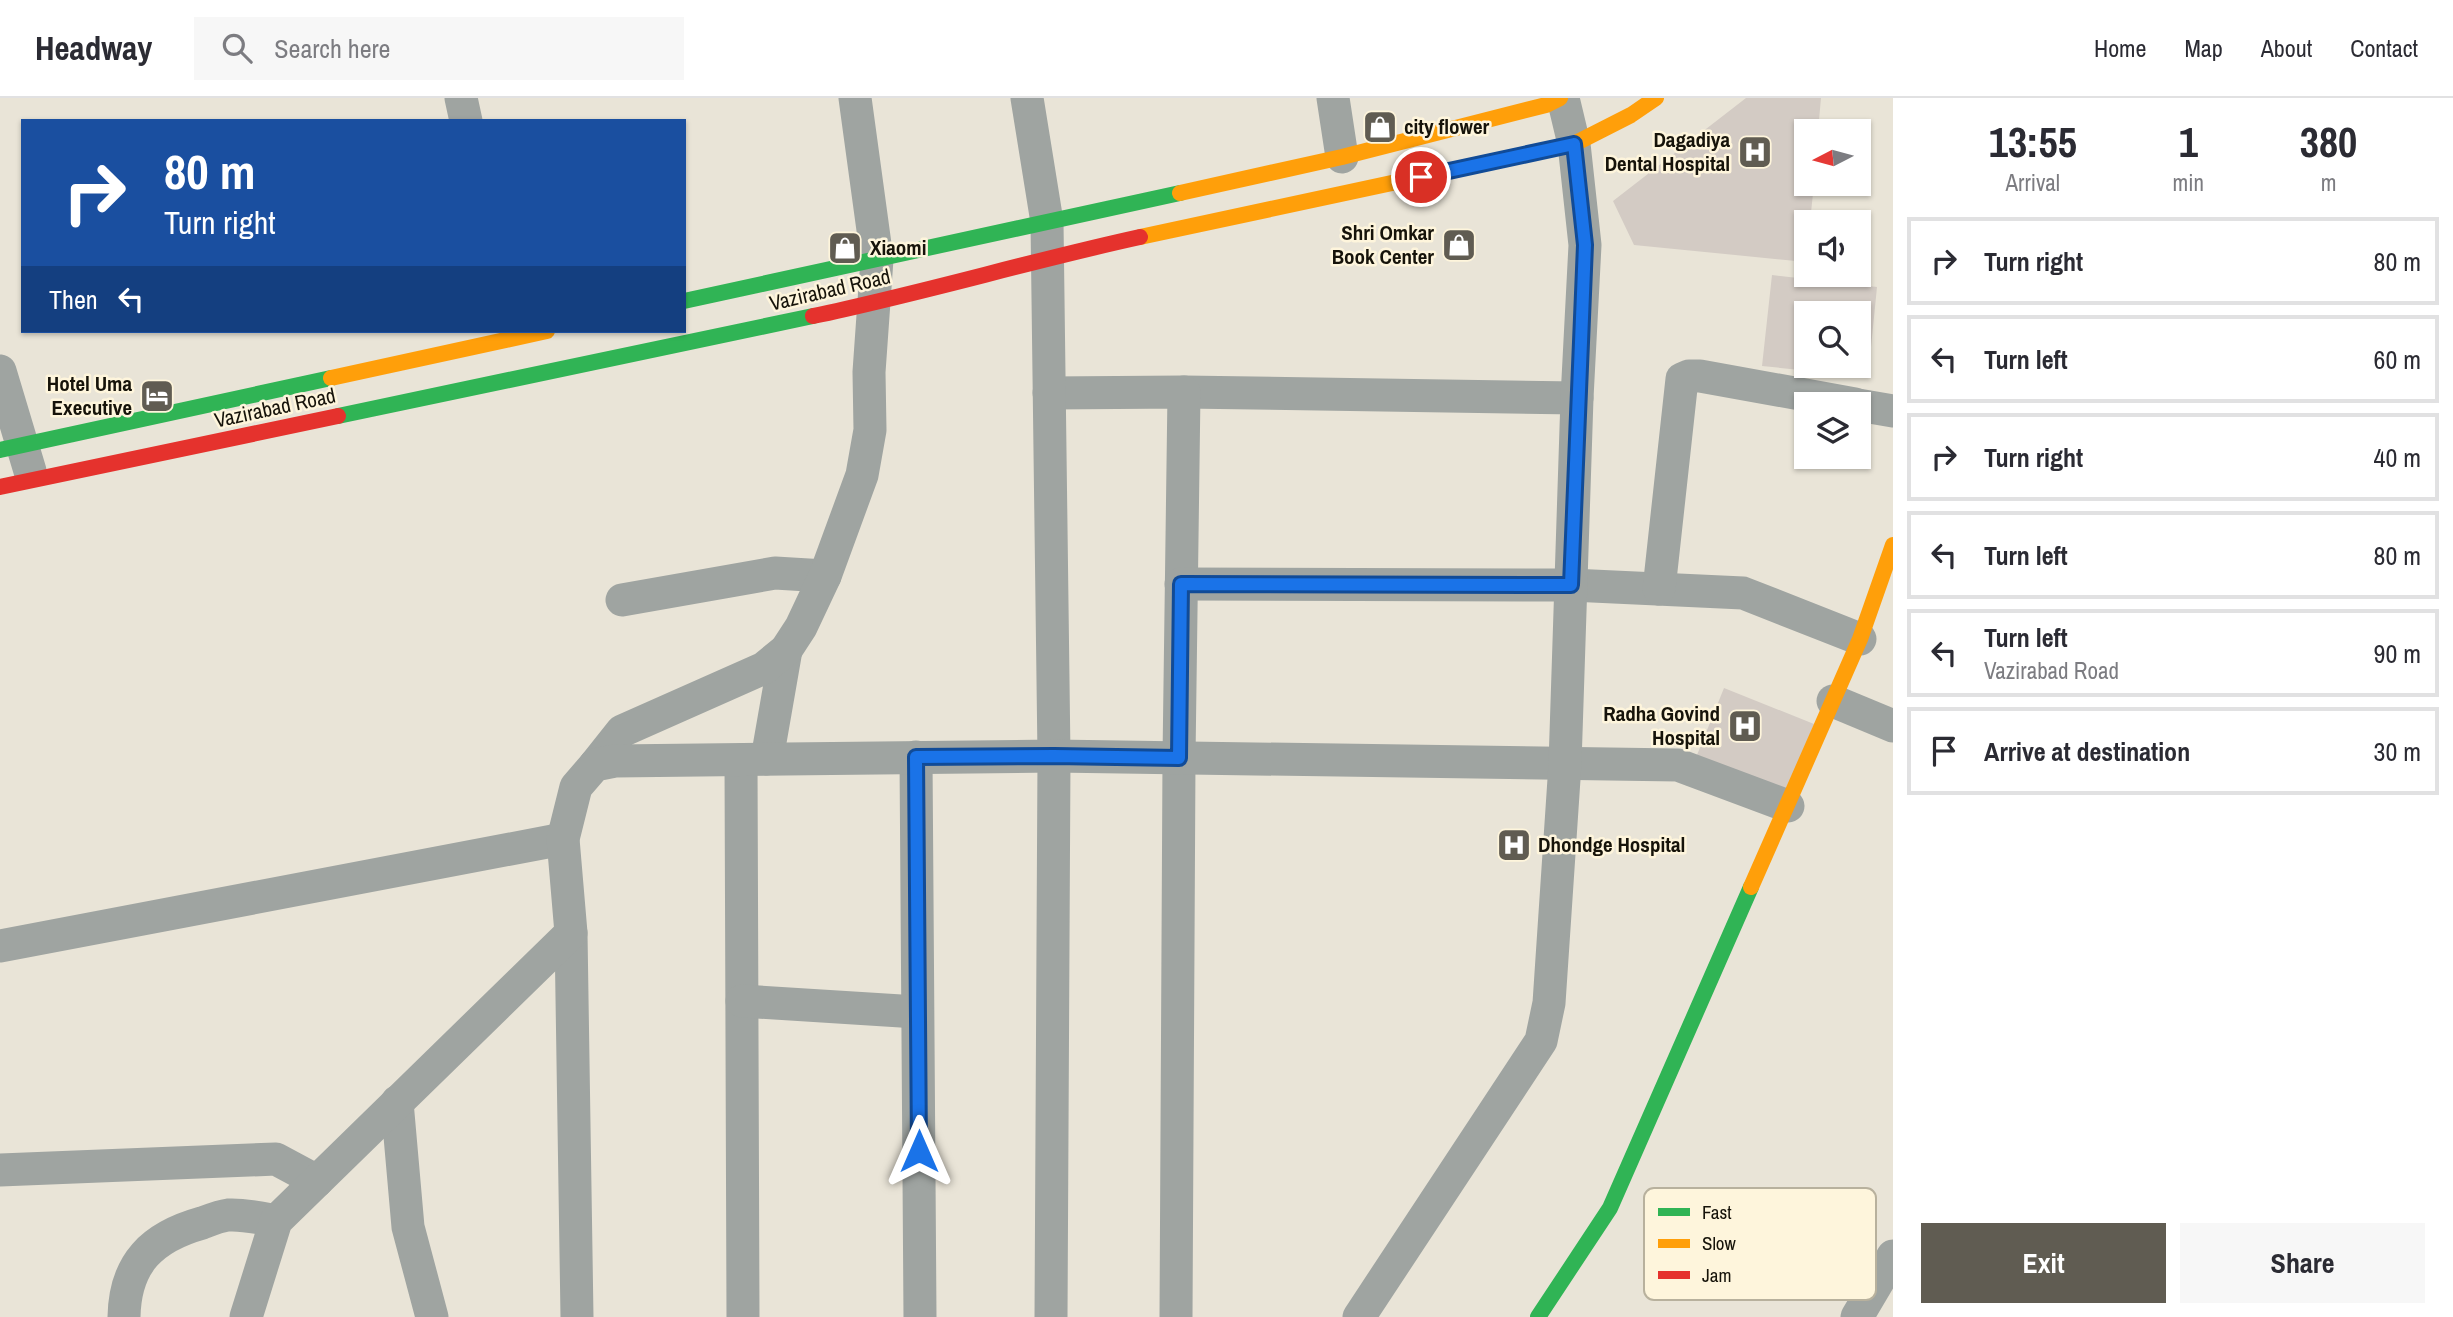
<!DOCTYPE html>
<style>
body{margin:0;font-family:"Archivo Narrow",sans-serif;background:#f7f7f7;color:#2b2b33;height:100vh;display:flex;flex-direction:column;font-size:26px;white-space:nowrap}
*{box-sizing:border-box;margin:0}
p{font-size:23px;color:#7c7c81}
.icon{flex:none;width:38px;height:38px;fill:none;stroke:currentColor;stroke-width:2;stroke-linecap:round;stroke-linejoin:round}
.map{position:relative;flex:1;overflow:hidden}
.drawer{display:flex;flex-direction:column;background:#fff;width:560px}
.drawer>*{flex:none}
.banner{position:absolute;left:21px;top:21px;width:665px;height:214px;border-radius:0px;box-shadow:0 2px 5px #0004;background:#1a4fa0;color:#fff;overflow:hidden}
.needle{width:46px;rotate:264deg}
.fabs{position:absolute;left:1794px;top:21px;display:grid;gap:14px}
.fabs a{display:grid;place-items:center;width:77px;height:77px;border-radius:0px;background:#fff;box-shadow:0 2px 5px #0004;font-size:35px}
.pin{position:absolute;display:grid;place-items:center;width:60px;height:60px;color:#fff;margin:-30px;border:4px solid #fff;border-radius:50%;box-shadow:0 2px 7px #0007}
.me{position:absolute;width:77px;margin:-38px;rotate:0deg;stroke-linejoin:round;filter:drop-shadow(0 0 5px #0008)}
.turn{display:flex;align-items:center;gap:24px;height:147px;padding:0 28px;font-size:32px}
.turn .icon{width:91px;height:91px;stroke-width:2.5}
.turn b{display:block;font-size:49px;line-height:60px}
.then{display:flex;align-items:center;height:66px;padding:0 28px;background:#0003;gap:14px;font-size:26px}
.eta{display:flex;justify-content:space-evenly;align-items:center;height:119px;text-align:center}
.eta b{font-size:42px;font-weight:700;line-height:49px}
.action{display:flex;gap:14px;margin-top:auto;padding:14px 28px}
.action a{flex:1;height:80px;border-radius:0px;background:#605c52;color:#fff;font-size:28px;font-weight:700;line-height:80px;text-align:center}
.action a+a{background:#f7f7f7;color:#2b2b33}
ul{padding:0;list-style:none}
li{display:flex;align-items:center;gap:21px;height:88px;margin:0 14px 10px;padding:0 14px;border:4px solid #e1e1e2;border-radius:0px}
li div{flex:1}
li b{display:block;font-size:26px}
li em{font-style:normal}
header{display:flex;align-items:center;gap:42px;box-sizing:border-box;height:98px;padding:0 35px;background:#fff;border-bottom:2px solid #e1e1e2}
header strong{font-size:33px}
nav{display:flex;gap:38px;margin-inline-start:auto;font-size:24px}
.search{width:490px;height:63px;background:#f7f7f7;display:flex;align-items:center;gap:18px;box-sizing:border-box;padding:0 24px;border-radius:0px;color:#7c7c81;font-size:26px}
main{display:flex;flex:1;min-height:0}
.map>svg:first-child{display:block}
.building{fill:#d3cbc4;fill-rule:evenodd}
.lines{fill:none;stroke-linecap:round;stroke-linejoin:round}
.street{stroke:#9fa4a1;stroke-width:33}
.fast{stroke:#30b455;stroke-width:16}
.slow{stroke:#ff9f0a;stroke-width:16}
.jam{stroke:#e5322d;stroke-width:16}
.route-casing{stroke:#114b97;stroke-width:18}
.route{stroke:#1a73e8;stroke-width:12}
.labels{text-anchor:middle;stroke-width:5;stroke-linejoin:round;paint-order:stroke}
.poi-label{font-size:21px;font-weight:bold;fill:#16130a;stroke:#fef5dc;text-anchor:end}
.street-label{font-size:21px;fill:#16130a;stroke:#fef5dc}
.key{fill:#fef5dc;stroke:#b8b19d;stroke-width:2}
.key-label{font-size:19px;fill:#16130a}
</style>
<header>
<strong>Headway</strong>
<div class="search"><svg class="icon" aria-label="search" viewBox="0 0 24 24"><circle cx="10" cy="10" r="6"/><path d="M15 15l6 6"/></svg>Search here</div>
<nav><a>Home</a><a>Map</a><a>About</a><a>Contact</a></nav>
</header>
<main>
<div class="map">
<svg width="1893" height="1219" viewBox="0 0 1893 1219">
<rect width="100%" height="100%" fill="#e9e4d7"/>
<g class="building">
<path d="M1746 0H1821L1818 33H1806V86H1814L1810 124H1806V164L1634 147 1613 103Z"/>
<path d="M1772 177 1877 189 1868 279 1762 268ZM1806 215H1858V268H1806Z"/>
<path d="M1724 590 1814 626 1787 693 1697 657Z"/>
<path d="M1654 1111 1751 1162 1739 1185 1643 1133Z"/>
</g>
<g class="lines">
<g class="street">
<path d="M461 0 466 23"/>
<path d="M1333 0 1342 59"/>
<path d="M0 273 30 373"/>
<path d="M1184 294 1577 300"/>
<path d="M1049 295 1184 294 1179 660 1176 1219"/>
<path d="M1858 307 1893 313"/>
<path d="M1181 486 1571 487 1743 495 1860 541"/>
<path d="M1659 491 1682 281 1689 278H1700L1855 306"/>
<path d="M622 502 775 475 825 478"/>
<path d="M1833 603 1893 628"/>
<path d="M916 659 920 1219"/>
<path d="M767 661 786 552"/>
<path d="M741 662 743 1219"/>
<path d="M595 667 622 633 764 570 786 552 801 529 825 478 862 377 870 332 869 274 877 161 855 0"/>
<path d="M571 835 577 1219"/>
<path d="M0 848 563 741"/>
<path d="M742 903 917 914"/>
<path d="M397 1004 408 1129 432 1219"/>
<path d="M0 1072 276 1061 317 1083"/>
<path d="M124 1219C125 1165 152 1139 202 1125 210 1122 220 1118 228 1117 244 1116 261 1120 276 1123"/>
<path d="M246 1219 276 1123 571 835 563 741 576 689 595 667 615 663 1054 658 1047 124 1027 0"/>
<path d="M1051 1219 1054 658 1678 667 1788 708"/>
<path d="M1359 1219 1541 943 1549 905 1565 666 1577 300 1585 147 1574 46 1563 0"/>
<path d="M1857 1219 1893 1158"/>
</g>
<g class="fast">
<path d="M684 203 1180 95"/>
<path d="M338 318 813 218"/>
<path d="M0 352 331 280"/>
<path d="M1538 1219 1610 1110 1751 789"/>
</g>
<g class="slow">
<path d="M1180 95 1342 59 1546 7 1560 0"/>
<path d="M1140 139 1574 46 1631 17 1656 0"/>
<path d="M331 280 547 233"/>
<path d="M1751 789 1860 541 1893 447"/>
</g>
<g class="jam">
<path d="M813 218C923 195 1030 163 1140 139"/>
<path d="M0 389 338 318"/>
</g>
</g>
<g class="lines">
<g class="route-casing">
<path id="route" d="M919 1053 916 659 1054 658 1179 660 1181 486 1571 487 1585 147 1574 46 1421 79"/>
</g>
<use href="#route" class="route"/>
</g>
<defs>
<g id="shop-square" transform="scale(1.75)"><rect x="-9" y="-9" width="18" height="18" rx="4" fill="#605c52" stroke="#fef5dc"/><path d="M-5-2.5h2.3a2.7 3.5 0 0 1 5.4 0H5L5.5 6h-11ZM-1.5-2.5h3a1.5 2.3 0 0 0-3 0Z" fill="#fff"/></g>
<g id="hospital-square" transform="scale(1.75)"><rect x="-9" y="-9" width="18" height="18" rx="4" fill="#605c52" stroke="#fef5dc"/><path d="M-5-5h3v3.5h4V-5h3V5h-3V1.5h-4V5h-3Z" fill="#fff"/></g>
<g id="hotel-square" transform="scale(1.75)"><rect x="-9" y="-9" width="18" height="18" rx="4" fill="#605c52" stroke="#fef5dc"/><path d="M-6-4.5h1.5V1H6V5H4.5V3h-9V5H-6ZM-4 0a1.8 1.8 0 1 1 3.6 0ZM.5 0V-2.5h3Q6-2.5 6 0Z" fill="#fff"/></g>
</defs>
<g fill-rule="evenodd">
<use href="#shop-square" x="1380" y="29"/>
<use href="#hospital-square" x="1755" y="54"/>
<use href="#shop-square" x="1459" y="147"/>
<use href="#shop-square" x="845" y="150"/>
<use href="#hotel-square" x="157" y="298"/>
<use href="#hospital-square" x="1745" y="628"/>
<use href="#hospital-square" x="1514" y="747"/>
</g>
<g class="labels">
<g class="poi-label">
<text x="1404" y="36" text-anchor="start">city flower</text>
<text x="1730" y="49">Dagadiya<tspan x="1730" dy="24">Dental Hospital</tspan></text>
<text x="1434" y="142">Shri Omkar<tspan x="1434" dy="24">Book Center</tspan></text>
<text x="870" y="157" text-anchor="start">Xiaomi</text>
<text x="132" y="293">Hotel Uma<tspan x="132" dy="24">Executive</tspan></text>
<text x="1720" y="623">Radha Govind<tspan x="1720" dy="24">Hospital</tspan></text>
<text x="1538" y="754" text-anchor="start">Dhondge Hospital</text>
</g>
<g class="street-label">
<text transform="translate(830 192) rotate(-13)" y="7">Vazirabad Road</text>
<text transform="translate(275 310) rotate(-12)" y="7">Vazirabad Road</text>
</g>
</g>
<rect x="1644" y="1090" width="232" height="112" rx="10" class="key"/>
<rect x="1658" y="1110" width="32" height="8" fill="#30b455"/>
<rect x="1658" y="1141" width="32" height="9" fill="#ff9f0a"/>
<rect x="1658" y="1173" width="32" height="8" fill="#e5322d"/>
<g class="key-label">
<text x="1702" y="1121">Fast</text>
<text x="1702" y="1152">Slow</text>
<text x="1702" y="1184">Jam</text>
</g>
</svg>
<div class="fabs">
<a><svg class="needle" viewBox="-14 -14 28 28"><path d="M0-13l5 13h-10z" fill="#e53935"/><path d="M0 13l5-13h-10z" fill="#7c7c81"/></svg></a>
<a><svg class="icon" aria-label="sound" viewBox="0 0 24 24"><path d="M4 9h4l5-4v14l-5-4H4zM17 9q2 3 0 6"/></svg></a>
<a><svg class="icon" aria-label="search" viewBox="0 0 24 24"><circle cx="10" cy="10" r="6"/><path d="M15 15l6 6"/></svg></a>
<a><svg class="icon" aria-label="layers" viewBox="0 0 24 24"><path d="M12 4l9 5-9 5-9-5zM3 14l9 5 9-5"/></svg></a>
</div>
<div class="pin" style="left:1421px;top:79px;background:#d93025"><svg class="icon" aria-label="arrive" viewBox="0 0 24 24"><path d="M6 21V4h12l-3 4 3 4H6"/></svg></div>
<svg class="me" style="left:919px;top:1053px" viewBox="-20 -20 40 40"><path d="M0-17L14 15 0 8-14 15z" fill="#1a73e8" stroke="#fff" stroke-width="4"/></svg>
<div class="banner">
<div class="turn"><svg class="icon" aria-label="right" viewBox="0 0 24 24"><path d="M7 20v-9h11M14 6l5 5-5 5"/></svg><div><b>80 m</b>Turn right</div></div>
<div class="then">Then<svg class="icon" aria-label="left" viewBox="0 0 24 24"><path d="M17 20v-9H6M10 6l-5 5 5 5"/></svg></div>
</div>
</div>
<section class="drawer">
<div class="eta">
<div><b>13:55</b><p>Arrival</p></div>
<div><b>1</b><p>min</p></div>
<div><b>380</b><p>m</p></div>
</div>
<ul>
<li><svg class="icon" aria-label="right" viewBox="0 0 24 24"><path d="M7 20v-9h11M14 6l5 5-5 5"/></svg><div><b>Turn right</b></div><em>80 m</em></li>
<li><svg class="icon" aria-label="left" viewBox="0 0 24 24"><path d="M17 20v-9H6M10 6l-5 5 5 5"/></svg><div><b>Turn left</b></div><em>60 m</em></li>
<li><svg class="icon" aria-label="right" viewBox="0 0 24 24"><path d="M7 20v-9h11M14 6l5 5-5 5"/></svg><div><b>Turn right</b></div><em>40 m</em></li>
<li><svg class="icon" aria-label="left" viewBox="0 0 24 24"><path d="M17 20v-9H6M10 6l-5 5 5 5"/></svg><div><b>Turn left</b></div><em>80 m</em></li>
<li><svg class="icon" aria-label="left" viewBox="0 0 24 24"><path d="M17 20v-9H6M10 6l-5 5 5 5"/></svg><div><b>Turn left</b><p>Vazirabad Road</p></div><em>90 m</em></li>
<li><svg class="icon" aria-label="arrive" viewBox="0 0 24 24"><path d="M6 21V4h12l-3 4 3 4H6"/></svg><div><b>Arrive at destination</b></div><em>30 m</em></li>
</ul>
<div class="action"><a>Exit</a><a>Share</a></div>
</section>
</main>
